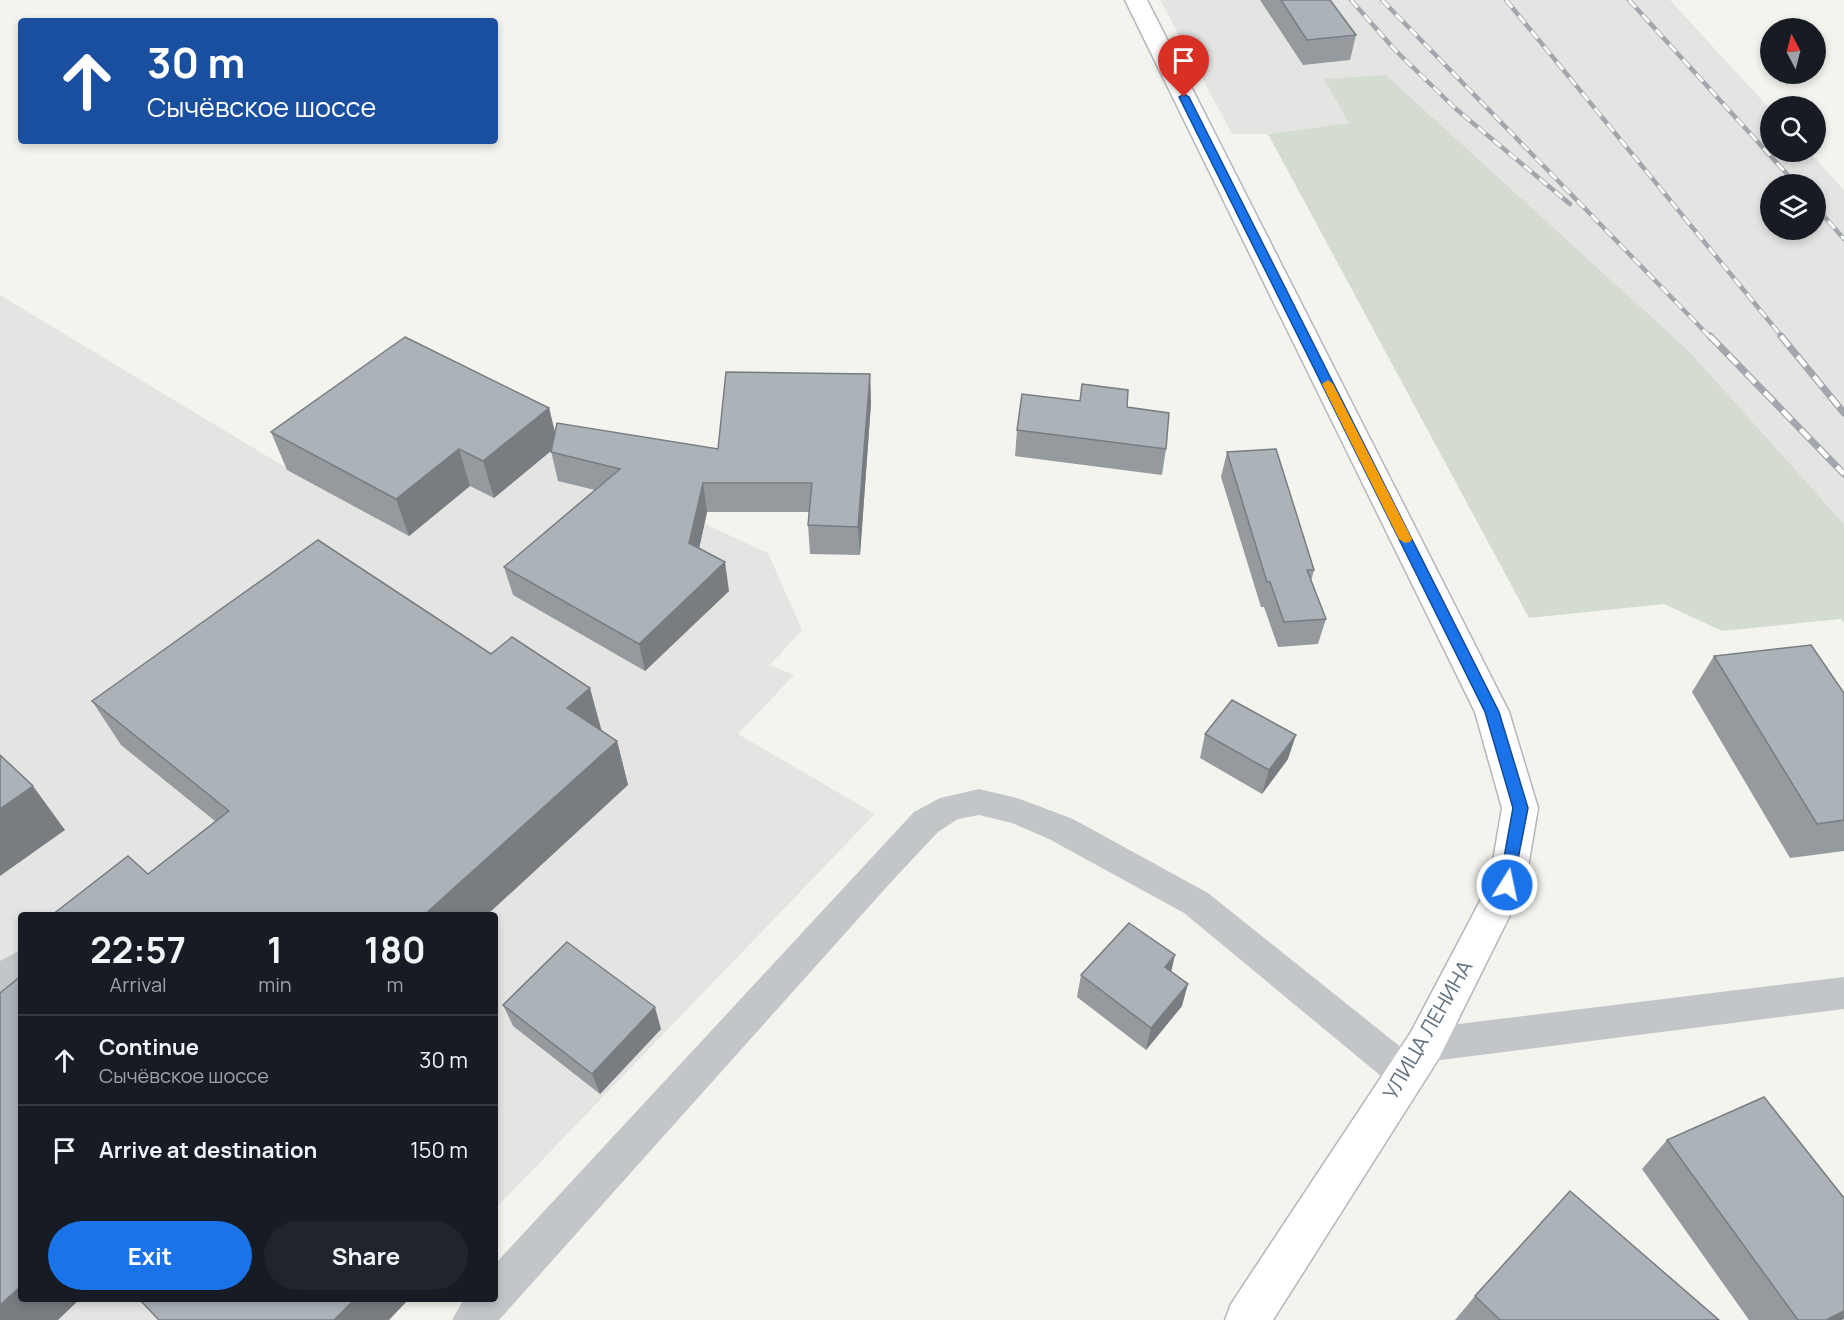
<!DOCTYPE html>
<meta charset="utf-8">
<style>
body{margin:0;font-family:Manrope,sans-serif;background:#20242c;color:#f1f3f6;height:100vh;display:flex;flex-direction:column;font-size:22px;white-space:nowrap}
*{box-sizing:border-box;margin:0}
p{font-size:20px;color:#9ea1a6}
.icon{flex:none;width:33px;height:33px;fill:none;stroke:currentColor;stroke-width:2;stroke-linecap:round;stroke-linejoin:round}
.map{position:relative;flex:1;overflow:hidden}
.details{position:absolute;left:18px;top:912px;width:480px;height:390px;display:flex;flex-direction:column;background:#171b24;border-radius:6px;box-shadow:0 3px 9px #0003}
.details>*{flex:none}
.banner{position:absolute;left:18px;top:18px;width:480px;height:126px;border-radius:6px;box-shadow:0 3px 9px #0003;background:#1a4fa0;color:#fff;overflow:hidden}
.needle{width:39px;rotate:353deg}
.tools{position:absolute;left:1760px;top:18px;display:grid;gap:12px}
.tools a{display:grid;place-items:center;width:66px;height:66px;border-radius:50%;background:#171b24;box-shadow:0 3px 9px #0003;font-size:30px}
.pin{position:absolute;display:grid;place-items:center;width:51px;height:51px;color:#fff;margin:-62px -26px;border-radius:50% 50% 50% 0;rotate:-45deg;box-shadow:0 0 6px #0007}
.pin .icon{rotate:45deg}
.me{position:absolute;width:66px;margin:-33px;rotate:10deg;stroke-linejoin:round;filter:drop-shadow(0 0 4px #0008)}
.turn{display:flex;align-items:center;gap:21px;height:126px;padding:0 30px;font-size:27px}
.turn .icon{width:78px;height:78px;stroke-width:2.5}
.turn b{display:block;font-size:42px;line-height:51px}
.eta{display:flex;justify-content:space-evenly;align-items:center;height:102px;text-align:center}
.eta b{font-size:36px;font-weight:700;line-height:42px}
.button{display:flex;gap:12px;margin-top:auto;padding:12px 30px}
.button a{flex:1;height:69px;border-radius:36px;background:#1a73e8;color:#fff;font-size:24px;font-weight:700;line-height:69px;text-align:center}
.button a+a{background:#20242c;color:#f1f3f6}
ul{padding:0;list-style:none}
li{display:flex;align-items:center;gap:18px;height:90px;padding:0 30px;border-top:2px solid #363941}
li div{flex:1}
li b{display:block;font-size:22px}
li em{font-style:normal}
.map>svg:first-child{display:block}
.built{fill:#e4e5e3;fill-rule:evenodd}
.green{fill:#d4dbd0}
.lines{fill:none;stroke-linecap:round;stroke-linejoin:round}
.primary-casing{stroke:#b3b7bb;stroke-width:3}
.lane{fill:#c3c6c9;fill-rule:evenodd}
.primary{fill:#fff;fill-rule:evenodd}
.rail-far1-casing{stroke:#a1a7ac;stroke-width:4.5}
.rail-casing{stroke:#a1a7ac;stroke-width:7}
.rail-far1{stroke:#fff;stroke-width:3;stroke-dasharray:10;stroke-linecap:butt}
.rail{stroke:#fff;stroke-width:4.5;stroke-dasharray:13;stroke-linecap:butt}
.wall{fill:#949a9e}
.shaded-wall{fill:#787d81}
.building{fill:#acb3b8;stroke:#787d81;stroke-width:1.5}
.route{fill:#1a73e8;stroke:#114b97;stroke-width:1.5}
.slow{fill:#f59e0b}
.labels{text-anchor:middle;stroke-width:6;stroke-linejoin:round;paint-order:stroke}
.street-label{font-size:21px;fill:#627381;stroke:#fff}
</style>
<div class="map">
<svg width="1844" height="1320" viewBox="0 0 1844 1320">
<rect width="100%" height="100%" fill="#f4f4ef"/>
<g class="built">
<path d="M1160 0H1670L1770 109V152H1809L1844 190V524L1689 351 1386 75 1349 123 1268 134H1232ZM1770 184H1815V230H1770Z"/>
<path d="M0 295 285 467 417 374 559 445 714 476 705 524 768 553 802 630 770 665 794 675 738 734 875 814 495 1209V915H21V1299H409L389 1320H0Z"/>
</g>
<path class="green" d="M1386 75 1689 351 1844 524V623L1841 619 1722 631 1664 604 1529 618 1268 134 1349 123 1324 79Z"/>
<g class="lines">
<g class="primary-casing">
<path id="primary" d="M1125 0H1147L1509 712 1538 808 1525 885 1439 1058 1273 1320H1225L1231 1304 1411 1032 1489 884 1502 808 1475 712Z"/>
</g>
<g class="lane">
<path d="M979 789 1017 798 1073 819 1208 893 1412 1056 1407 1045 1412 1033 1425 1028 1844 977V1009L1425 1062 1413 1057 1419 1062 1424 1074 1419 1086 1406 1091 1393 1086 1184 913 1049 839 1012 823 979 815 958 819 938 832 892 881 499 1320H452L464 1299H495V1264L914 812 940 798Z"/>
<path d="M21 950V987L0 998V961Z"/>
</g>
<use href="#primary" class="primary"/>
<g class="rail-far1-casing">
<g id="rail-far1">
<path d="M1351 0 1395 50 1456 109 1570 204"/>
<path d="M1382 0 1711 338"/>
<path d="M1506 0 1783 338"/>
<path d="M1629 0 1796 184"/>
<path d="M1815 206 1844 239"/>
</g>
</g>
<g class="rail-casing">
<g id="rail">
<path d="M1710 336 1844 474"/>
<path d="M1781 336 1844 413"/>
</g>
</g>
<use href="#rail-far1" class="rail-far1"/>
<use href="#rail" class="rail"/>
</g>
<g class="wall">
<path d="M1260 0H1330L1356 35 1350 60 1303 65Z"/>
<path d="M870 374 871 403 860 555 810 554 808 525 809 512H707L699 548 729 591 645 671 513 595 504 567 595 490 558 481 551 451 494 498 470 486 409 536 287 470 271 432 549 408 555 432 718 449Z"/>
<path d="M1127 407 1166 449 1162 475 1015 456 1017 430Z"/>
<path d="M1227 452 1314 570 1311 581 1326 619 1318 644 1278 647 1264 607H1261L1221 477Z"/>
<path d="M491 654 617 741 628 785 148 874 215 821 121 745 92 701Z"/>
<path d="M1714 656 1844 693V851L1790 858 1692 692Z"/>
<path d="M1205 734 1288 759 1262 794 1200 758Z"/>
<path d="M1171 972 1182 1006 1146 1050 1077 997 1081 975Z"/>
<path d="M503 1005 661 1029 600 1094 513 1026Z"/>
<path d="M1667 1140 1842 1320H1749L1642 1169Z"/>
<path d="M1475 1296 1719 1320H1455Z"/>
</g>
<g class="shaded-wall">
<path d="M870 374 871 403 860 555 858 527Z"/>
<path d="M549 408 558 445 494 498 483 461Z"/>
<path d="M459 449 470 486 409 536 396 499Z"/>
<path d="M703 483 707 512 694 572 689 543Z"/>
<path d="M725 562 729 591 645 671 639 644Z"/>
<path d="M590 688 602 732 567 708Z"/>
<path d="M1296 735 1288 759 1262 794 1269 770Z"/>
<path d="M617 741 628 785 487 915H424Z"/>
<path d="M33 786 65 830 0 876V809Z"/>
<path d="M1175 955 1170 977 1165 967Z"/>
<path d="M1188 984 1182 1006 1146 1050 1151 1028Z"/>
<path d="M655 1007 661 1029 600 1094 592 1074Z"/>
<path d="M21 1286V1299H80L58 1320H0V1305Z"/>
<path d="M355 1299H409L389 1320H334Z"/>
<path d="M1844 1311V1319L1842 1320H1826Z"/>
</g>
<g class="building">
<path d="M1281 0H1330L1356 35 1307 40Z"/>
<path d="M405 337 549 408 483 461 459 449 396 499 271 432Z"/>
<path d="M726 372 870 374 858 527 808 525 812 483H703L689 543 725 562 639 644 504 567 620 469 551 452 557 423 718 449Z"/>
<path d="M1082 384 1128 390 1127 407 1169 413 1166 449 1017 430 1022 394 1080 401Z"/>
<path d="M1276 449 1314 570H1307L1326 619 1284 622 1270 582H1267L1227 452Z"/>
<path d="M318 540 491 654 512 637 590 688 567 708 617 741 424 915H52L128 856 148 874 229 811 92 701Z"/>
<path d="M1811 645 1844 693V820L1817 824 1714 656Z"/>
<path d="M1232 700 1296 735 1269 770 1205 734Z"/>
<path d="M0 755 33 786 0 809Z"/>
<path d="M1129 923 1175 955 1165 967 1188 984 1151 1028 1081 975Z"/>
<path d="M567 942 655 1007 592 1074 503 1005Z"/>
<path d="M21 976V1286L0 1305V993Z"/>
<path d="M1764 1097 1844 1198V1311L1826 1320H1798L1667 1140Z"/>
<path d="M1570 1191 1719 1320H1500L1475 1296Z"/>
<path d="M139 1299H355L334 1320H159Z"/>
</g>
<path class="route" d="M1184 94 1189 97 1499 712 1528 808 1512 890 1507 892 1499 885 1513 808 1485 712 1179 97Z"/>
<path class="slow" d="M1328 380 1333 384 1412 539 1410 542 1405 543 1399 539 1322 384Z"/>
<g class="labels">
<g class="street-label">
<text transform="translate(1428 1030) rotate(-60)" y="7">УЛИЦА ЛЕНИНА</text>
</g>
</g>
</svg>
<div class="tools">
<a><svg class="needle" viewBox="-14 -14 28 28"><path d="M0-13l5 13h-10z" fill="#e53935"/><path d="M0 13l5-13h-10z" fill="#9ea1a6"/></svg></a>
<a><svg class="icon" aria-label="search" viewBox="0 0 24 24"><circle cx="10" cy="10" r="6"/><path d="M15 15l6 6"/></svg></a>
<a><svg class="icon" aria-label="layers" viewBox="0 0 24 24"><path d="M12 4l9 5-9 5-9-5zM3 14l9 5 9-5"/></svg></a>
</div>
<div class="pin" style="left:1184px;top:97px;background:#d93025"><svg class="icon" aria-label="arrive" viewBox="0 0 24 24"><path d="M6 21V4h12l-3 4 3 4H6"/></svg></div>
<svg class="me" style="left:1507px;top:885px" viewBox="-20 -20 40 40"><circle r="17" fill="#1a73e8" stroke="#fff" stroke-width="3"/><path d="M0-11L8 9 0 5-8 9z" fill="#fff"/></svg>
<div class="banner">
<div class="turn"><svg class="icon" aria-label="ahead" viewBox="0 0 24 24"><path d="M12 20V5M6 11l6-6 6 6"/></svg><div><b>30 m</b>Сычёвское шоссе</div></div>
</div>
<section class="details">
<div class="eta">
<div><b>22:57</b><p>Arrival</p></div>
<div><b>1</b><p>min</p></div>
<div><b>180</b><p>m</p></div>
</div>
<ul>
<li><svg class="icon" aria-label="ahead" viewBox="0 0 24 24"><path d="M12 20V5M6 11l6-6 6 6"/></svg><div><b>Continue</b><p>Сычёвское шоссе</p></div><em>30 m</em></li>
<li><svg class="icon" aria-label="arrive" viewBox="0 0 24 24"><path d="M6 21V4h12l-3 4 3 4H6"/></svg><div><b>Arrive at destination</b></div><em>150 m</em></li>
</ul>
<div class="button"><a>Exit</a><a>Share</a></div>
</section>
</div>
